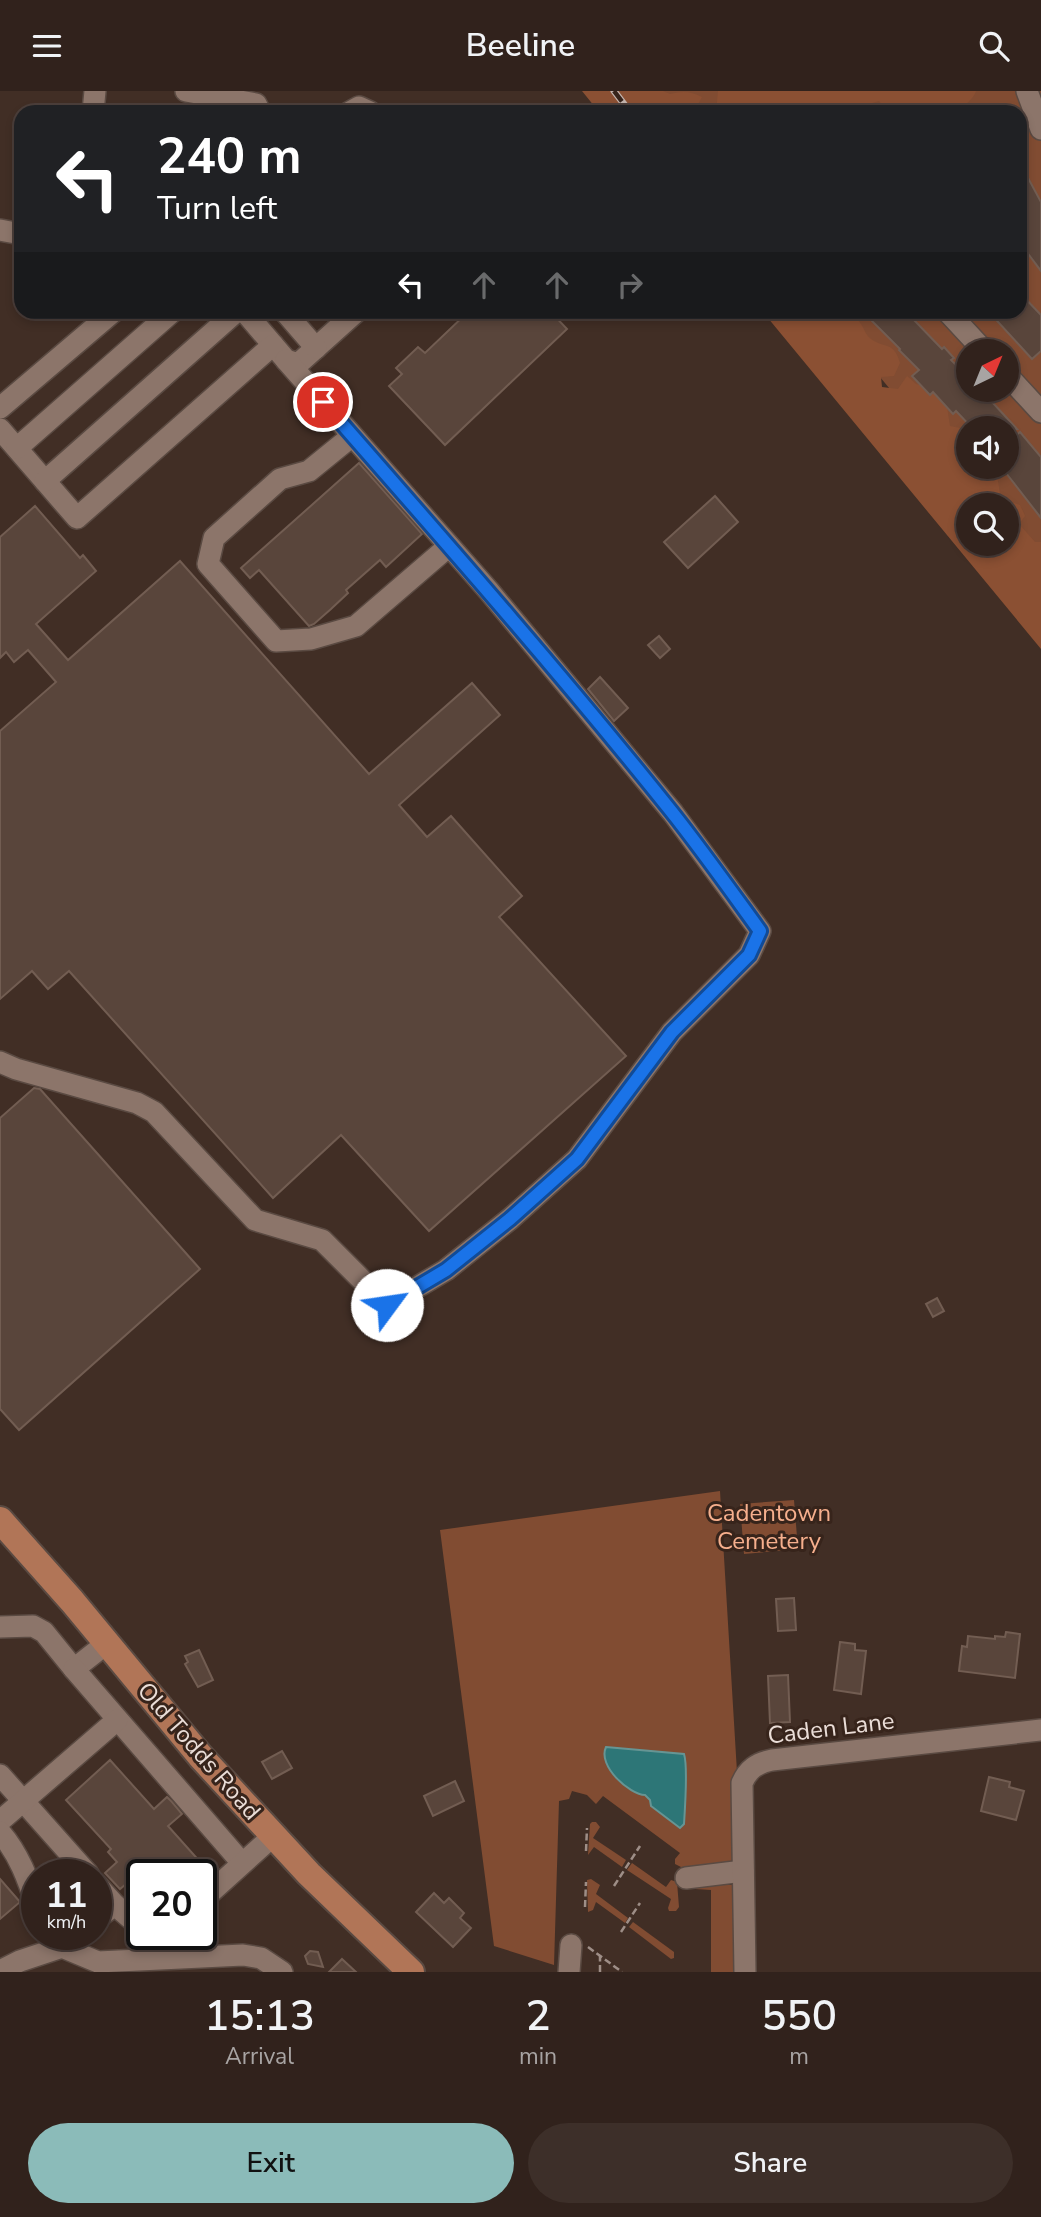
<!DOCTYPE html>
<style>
body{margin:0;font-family:"Nunito Sans",sans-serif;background:#3d2f29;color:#f1f3f6;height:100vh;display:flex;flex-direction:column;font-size:26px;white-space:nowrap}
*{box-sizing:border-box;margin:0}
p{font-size:23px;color:#a8a4a3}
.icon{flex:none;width:38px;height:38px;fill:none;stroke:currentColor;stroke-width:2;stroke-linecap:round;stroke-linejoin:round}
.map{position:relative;height:1881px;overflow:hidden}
.drawer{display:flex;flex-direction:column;background:#31221c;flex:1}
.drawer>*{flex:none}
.hud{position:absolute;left:14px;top:14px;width:1013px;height:214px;border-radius:21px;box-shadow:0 4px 10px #0003,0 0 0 2px #4c3f3b;background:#202124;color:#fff;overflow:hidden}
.needle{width:46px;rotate:43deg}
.tools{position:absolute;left:956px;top:248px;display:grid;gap:14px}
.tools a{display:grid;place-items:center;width:63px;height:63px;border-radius:50%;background:#31221c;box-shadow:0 4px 10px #0003,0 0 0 2px #4c3f3b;font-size:35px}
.speed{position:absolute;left:21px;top:1768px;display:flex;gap:14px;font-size:35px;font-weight:700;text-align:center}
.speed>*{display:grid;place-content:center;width:91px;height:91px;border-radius:50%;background:#31221c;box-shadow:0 4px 10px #0003,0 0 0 2px #4c3f3b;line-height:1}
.speed small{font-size:18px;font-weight:400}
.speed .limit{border:4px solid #111;border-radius:10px;background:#fff;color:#111}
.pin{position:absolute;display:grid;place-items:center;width:60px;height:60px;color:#fff;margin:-30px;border:4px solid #fff;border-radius:50%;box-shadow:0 2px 7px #0007}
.me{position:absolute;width:77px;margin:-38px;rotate:59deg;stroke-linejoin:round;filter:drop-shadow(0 0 5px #0008)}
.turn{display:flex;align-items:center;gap:24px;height:147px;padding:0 28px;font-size:32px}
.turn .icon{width:91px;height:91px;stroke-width:2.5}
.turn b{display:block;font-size:49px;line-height:60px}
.lanes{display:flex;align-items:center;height:66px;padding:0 28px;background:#0003;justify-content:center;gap:35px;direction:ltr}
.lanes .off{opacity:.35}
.eta{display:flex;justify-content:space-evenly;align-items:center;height:119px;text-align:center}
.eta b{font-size:42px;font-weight:600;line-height:49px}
.primary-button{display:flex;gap:14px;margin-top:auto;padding:14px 28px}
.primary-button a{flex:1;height:80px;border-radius:42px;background:#8bbbb9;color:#111;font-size:28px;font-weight:600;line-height:80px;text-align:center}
.primary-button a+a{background:#3d2f29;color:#f1f3f6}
header{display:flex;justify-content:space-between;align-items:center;height:91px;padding:0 28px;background:#31221c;font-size:32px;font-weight:600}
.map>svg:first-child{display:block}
.green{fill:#814c32;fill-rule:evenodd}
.forest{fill:#8b5033;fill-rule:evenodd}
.water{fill:#2d7677;stroke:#669594;stroke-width:2}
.building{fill:#59453b;stroke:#725d52;stroke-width:2}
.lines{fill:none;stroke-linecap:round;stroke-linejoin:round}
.minor-casing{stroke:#5a4a42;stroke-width:24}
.major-casing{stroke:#5a4a42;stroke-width:30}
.path{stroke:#9e8e87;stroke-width:2.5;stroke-dasharray:7 3.5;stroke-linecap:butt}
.minor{stroke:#8c756a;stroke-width:21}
.major{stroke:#b17557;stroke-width:26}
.rail-casing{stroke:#c3b4ae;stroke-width:7}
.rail{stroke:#37241b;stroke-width:4.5;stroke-dasharray:13;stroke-linecap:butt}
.route-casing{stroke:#114b97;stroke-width:18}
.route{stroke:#1a73e8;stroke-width:12}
.labels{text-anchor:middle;stroke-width:6;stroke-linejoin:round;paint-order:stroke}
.park-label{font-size:24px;fill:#f6af8d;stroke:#37241b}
.street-label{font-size:24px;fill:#eaddd7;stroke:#37241b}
</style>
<header><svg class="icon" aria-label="menu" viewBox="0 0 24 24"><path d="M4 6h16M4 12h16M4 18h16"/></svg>Beeline<svg class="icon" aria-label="search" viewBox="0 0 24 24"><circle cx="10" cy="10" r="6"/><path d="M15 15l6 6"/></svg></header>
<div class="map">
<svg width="1041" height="1881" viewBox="0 0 1041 1881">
<rect width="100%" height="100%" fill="#412e25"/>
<g class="green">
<path d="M643 0H1041V479L1006 415H987L826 221 1020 220V21H661ZM968 261H1006V299H968ZM968 338H1006V376H968Z"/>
<path d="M720 1400 737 1681 734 1773 730 1775 683 1777 675 1773V1768L680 1762 603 1705 596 1713 587 1704 572 1700 569 1708 559 1710 554 1874 494 1855 440 1439Z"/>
<path d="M794 1409 798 1458 744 1463 740 1413Z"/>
<path d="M592 1731H596L600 1736 593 1747 626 1769 622 1776 594 1756 588 1764 590 1733Z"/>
<path d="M632 1772 666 1796 671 1789 677 1791 679 1816 676 1820H669L668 1817 671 1808 627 1779Z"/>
<path d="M591 1788 600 1794 596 1803 628 1827 625 1832 596 1811 593 1819 588 1821 587 1789Z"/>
<path d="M698 1794H733L737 1881H711V1799L695 1798Z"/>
<path d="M633 1831 674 1861V1867L671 1868 629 1836Z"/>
</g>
<g class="forest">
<path d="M582 0H663L670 3C683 0 690 0 702 6L694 21H599Z"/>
<path d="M718 0H976C974 7 964 16 957 19 951 21 947 18 941 19 929 21 898 25 886 18 883 16 881 12 879 10L865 14 861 18 845 21 832 16 809 17 795 21H716Z"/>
<path d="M763 221H849C853 224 858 228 861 233 865 239 865 243 871 248 885 258 894 250 900 272L894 285 881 286 882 296 898 298 907 285 916 293 929 296 946 309 950 335 960 337 968 347V376H994C998 384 999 399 1001 408L1020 414 1025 425 1019 433 1035 451H1041V558ZM968 415H1006V453H968Z"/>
</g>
<path class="water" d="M606 1656 684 1663C688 1675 685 1717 684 1733L680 1737 651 1715 650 1709 645 1704C630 1704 597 1675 606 1656Z"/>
<g class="building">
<path d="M1020 72 1041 111V180L1020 152Z"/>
<path d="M1020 202 1041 224V260L1032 268 988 220H1020Z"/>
<path d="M469 220H550L567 238 445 354 389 295 402 283 396 277 418 256 425 262Z"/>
<path d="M862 220H919L912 227 942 258 944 256 954 267 951 269 968 286V299H981L1017 338H973L956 320 953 323 933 301 930 304 912 285 919 279 899 259 900 258Z"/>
<path d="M1020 341 1041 366V427L1006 382V353Z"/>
<path d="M359 372 422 443 386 476 380 469 346 499 348 502 331 518 314 533 309 535 259 479 250 487 241 477Z"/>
<path d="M715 405 738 431 688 477 664 451Z"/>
<path d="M35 415 80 467 83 464 96 480 36 533 68 569 180 470 369 683 472 592 500 624 399 714 427 746 451 725 522 805 499 826 626 965 429 1140 341 1044 273 1107 69 880 48 898 32 880 0 908V640L56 591 28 559 14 571 6 561 0 567V446Z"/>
<path d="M659 545 670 558 660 567 648 554Z"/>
<path d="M600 586 628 617 614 630 588 598Z"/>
<path d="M34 997 40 998 200 1178 19 1339 0 1318V1027Z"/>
<path d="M937 1207 944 1220 933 1226 926 1213Z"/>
<path d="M794 1507 796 1539 778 1540 776 1508Z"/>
<path d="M1006 1541 1020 1543 1015 1587 959 1580 962 1555 967 1556 968 1545 995 1548V1545L1005 1546Z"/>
<path d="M840 1551 855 1553V1559L866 1560 861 1603 834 1599Z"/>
<path d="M199 1559 213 1589 198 1596 185 1573 188 1571 185 1565Z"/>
<path d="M788 1584 790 1631 770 1632 768 1585Z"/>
<path d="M282 1660 292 1677 272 1688 262 1671Z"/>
<path d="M110 1669 154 1718 167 1706 172 1711 182 1723 168 1735 211 1783H142V1796L133 1787 120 1798 105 1782 117 1771 108 1761 111 1758 66 1709Z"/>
<path d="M989 1686 1010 1691 1009 1696 1024 1700 1016 1729 981 1720Z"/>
<path d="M455 1690 464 1710 433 1725 424 1705Z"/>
<path d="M0 1788 20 1811 0 1828Z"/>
<path d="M434 1802 444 1812 449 1807 464 1822 460 1827 471 1837 453 1856 416 1821Z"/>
<path d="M310 1860 318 1861 323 1876 308 1873 305 1865Z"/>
<path d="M342 1868 356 1881H329Z"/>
</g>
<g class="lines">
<g class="minor-casing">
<g id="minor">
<path d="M186 0 256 13 260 21"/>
<path d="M1027 0 1041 38"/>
<path d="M93 21 95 0"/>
<path d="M350 21 359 16 370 21"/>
<path d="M0 139 21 143"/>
<path d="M244 220 286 269 298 273 357 220"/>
<path d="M284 220 316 257"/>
<path d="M947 220 985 261"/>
<path d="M1006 283 1041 321"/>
<path d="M0 317 114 220"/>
<path d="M0 338 77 427 273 254"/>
<path d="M352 345 309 380 280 388 214 447 208 473 276 550 311 548 356 535 449 455"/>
<path d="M17 357 173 220"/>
<path d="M45 390 237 220"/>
<path d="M0 971 16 978 137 1012 154 1021 255 1129 322 1149 387 1214 446 1179 510 1128 577 1068 672 941 749 864 760 840 673 722 489 500 286 269"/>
<path d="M0 1536 33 1535 44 1541 74 1578 107 1552"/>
<path d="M74 1578 242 1772"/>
<path d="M0 1684 88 1783"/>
<path d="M0 1730 117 1629"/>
<path d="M0 1741C19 1763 28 1788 37 1816"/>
<path d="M686 1787 743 1780"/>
<path d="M96 1793 115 1814"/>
<path d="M201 1810 273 1745"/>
<path d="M96 1828 115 1814 137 1833 142 1834"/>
<path d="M53 1843 62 1856 98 1871 243 1864 261 1867 282 1881"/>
<path d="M0 1880 20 1870 62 1856 79 1843"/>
<path d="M569 1881 571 1854"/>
<path d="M745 1881 742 1692C748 1678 757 1672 772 1669L1041 1639"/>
</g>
</g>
<g class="major-casing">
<path id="major" d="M0 1429 72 1510 201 1666 309 1783 411 1881"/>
</g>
<g class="path">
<path d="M586 1760 587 1737"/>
<path d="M614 1795 640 1755"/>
<path d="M585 1816 586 1791"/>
<path d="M621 1841 640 1812"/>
<path d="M588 1856 622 1881"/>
<path d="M600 1881V1865"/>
</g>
<use href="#minor" class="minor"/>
<use href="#major" class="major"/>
<g class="rail-casing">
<path id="rail" d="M614 0 630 21"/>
</g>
<use href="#rail" class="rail"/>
</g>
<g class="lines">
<g class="route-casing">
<path id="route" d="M323 311C441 446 559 580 671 720 702 759 731 800 760 840L749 864 672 941 577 1068 510 1128 446 1179 387 1214"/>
</g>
<use href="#route" class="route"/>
</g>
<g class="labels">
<g class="park-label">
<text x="769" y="1430">Cadentown<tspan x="769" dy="28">Cemetery</tspan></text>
</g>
<g class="street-label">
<text transform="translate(831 1637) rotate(-7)" y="8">Caden Lane</text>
<text transform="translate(199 1660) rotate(49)" y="8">Old Todds Road</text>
</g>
</g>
</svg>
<div class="tools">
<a><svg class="needle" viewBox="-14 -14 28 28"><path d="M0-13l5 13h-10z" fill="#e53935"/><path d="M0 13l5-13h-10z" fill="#a8a4a3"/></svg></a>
<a><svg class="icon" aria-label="sound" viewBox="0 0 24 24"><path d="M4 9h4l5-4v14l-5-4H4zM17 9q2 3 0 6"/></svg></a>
<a><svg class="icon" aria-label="search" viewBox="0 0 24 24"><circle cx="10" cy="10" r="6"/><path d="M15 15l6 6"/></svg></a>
</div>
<div class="speed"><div>11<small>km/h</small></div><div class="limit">20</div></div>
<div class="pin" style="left:323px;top:311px;background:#d93025"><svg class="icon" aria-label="arrive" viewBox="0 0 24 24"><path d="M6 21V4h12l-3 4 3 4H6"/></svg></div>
<svg class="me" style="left:387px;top:1214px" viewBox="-20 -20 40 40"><circle r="19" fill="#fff"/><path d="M0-13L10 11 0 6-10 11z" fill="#1a73e8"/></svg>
<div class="hud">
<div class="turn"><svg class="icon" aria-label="left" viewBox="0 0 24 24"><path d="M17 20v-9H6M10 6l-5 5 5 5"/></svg><div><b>240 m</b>Turn left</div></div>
<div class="lanes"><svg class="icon" aria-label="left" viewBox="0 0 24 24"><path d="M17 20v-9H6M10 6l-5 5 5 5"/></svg><svg class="icon off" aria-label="ahead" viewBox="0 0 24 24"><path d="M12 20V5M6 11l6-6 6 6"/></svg><svg class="icon off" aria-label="ahead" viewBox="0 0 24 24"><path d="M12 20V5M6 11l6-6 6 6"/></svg><svg class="icon off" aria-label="right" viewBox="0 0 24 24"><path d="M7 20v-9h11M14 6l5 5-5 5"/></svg></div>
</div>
</div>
<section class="drawer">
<div class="eta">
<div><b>15:13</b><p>Arrival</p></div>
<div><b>2</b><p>min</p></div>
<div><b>550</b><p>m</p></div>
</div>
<div class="primary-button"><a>Exit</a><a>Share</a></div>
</section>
